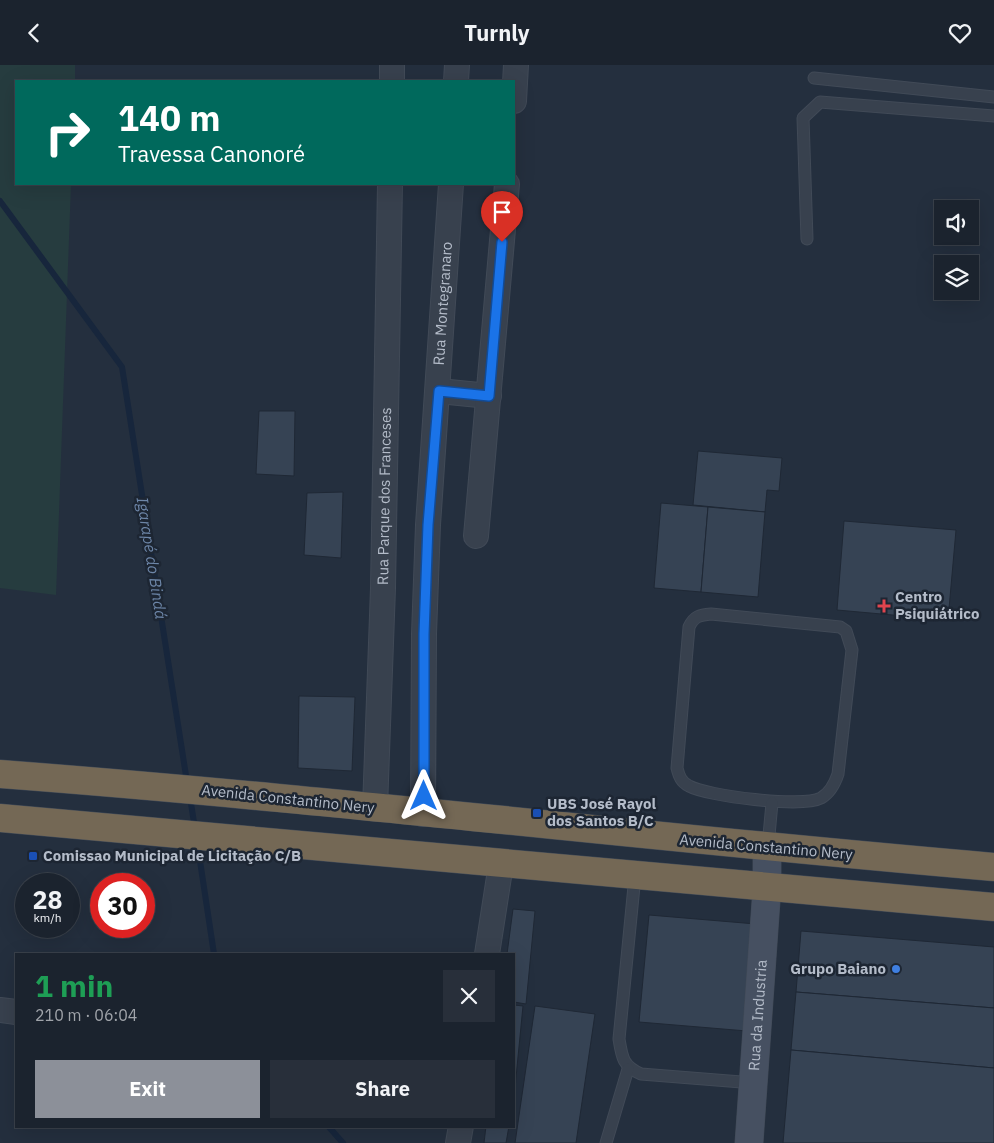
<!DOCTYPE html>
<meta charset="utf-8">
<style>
body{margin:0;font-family:"IBM Plex Sans",sans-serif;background:#282f3a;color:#f1f3f6;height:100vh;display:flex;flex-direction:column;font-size:19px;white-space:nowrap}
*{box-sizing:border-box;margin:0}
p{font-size:16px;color:#a0a4aa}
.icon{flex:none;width:28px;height:28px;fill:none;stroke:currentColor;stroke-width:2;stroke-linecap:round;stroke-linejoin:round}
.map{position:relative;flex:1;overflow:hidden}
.sheet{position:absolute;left:15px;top:888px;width:500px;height:175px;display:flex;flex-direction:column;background:#1b232e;border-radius:0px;box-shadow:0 5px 20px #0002,0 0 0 1px #39404a}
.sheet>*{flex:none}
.top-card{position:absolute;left:15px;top:15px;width:500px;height:105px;border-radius:0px;box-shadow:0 5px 20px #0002,0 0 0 1px #39404a;background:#00695c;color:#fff;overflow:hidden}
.buttons{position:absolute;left:934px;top:135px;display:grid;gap:10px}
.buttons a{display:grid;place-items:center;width:45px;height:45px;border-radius:0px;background:#1b232e;box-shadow:0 5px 20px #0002,0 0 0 1px #39404a;font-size:25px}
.speed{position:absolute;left:15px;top:808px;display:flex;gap:10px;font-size:25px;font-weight:700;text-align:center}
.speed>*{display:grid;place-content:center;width:65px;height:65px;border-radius:50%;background:#1b232e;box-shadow:0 5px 20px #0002,0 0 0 1px #39404a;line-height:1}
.speed small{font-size:12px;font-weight:400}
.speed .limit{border:8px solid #d22;background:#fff;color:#111}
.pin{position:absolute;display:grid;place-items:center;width:42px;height:42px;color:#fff;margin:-51px -21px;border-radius:50% 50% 50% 0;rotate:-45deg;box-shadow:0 0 5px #0007}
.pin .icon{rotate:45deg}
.me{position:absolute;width:55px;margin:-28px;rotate:0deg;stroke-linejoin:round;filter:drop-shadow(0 0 4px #0008)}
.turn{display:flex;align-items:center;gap:18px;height:105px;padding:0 20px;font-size:22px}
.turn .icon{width:65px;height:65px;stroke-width:2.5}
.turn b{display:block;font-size:35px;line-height:42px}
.round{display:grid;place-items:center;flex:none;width:52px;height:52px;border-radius:0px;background:#282f3a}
.headline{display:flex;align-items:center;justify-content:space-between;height:85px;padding:0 20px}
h1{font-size:30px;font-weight:800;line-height:38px;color:#1e9e55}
.primary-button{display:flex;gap:10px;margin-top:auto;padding:10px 20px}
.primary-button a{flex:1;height:58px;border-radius:0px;background:#8c9099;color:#fff;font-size:20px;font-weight:800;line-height:58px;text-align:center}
.primary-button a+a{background:#282f3a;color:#f1f3f6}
header{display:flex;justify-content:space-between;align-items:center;height:65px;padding:0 20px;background:#1b232e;font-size:22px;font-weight:800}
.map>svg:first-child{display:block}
.green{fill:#263c3f}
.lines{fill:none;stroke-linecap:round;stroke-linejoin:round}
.stream{stroke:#17263c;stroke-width:6}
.building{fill:#364354;stroke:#1f2835}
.lane-casing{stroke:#414a57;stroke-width:13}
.street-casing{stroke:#414a57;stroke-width:26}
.secondary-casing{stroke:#414a57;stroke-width:29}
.highway-casing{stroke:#434c59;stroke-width:29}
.lane{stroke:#38414e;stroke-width:11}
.street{stroke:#38414e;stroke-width:24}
.secondary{stroke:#465061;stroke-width:28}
.highway{stroke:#746855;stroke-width:28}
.route-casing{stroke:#114b97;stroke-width:12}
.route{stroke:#1a73e8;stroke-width:9}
.health-dot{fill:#e0444e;stroke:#1d2633;stroke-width:2}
.transit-dot{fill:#1a4fb4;stroke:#1d2633;stroke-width:2}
.shop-dot{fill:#3f7fe0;stroke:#1d2633;stroke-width:2}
.labels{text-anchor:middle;stroke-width:5;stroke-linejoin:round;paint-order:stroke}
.street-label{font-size:15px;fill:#b4bcc9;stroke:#1d2633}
.poi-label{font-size:15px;font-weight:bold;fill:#b4bcc9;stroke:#1d2633;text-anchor:start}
.water-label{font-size:16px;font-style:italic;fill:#6d86a8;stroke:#1d2633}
</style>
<header><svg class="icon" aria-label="back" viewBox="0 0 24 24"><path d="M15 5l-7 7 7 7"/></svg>Turnly<svg class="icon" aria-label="heart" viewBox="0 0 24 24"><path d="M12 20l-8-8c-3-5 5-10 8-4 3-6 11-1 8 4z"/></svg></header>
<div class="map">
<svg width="994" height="1078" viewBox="0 0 994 1078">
<rect width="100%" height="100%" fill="#242f3e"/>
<path class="green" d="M0 0H75V16H16V119H71L56 530 0 523Z"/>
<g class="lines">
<g class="stream">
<path d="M0 136 122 302 187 717"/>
<path d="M190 732 195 764"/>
<path d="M197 776 214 889"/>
<path d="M328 1061 343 1078"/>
</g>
</g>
<g class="building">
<path d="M259 346H295L294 411 256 409Z"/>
<path d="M698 386 782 393 779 426 767 425 765 447 693 440Z"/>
<path d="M343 427 341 493 304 490 307 428Z"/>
<path d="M661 438 708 442 701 527 654 523Z"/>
<path d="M708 442 765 447 758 532 701 527Z"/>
<path d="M844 456 956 465 948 555 837 545Z"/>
<path d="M299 631 355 632 352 706 298 703Z"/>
<path d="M513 844 535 846 526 939 514 937V889H507Z"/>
<path d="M649 850 756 859 747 966 639 957Z"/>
<path d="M801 866 994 882V943L796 927Z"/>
<path d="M796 927 994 943V1003L791 985Z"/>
<path d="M514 940 523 941 514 1033Z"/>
<path d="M535 941 595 949 576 1078H515Z"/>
<path d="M791 985 994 1003V1078H783Z"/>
<path d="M486 1061H509L506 1078H484Z"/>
</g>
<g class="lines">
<g class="lane-casing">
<g id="lane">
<path d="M814 13 994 32"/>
<path d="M807 174 803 53 820 37 994 51"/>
<path d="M711 549 840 562 846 566 852 585 838 709C835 718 830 728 821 733 802 743 707 731 689 721 681 717 679 711 677 703L689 562C694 551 700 550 711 549Z"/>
<path d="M768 781 772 738"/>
<path d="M635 811 619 974C622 993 623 1001 641 1009L754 1018"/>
<path d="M606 1078 628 1004"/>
</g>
</g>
<g class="street-casing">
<g id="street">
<path d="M392 16V0"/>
<path d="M456 16 457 0"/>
<path d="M514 36 516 0"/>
<path d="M439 326 489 331"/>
<path d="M476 471 507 119"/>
<path id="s1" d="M375 743 383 523 390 119"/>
<path id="s2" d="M423 749 424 569 428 460 451 119"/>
<path d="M487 889 501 799"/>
<path d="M0 945 16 947"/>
<path d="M458 1078 461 1061"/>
</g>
</g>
<g class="secondary-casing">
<g id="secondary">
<path id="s3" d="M749 1078 767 822V783"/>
</g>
</g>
<g class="highway-casing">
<g id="highway">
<path d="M0 709C332 734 662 774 994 802"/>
<path d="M0 753 994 842"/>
</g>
</g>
<use href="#lane" class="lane"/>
<use href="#street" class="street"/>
<use href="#secondary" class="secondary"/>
<use href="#highway" class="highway"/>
</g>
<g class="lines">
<g class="route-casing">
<path id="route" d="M424 731V569L428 460 439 326 489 331 502 177"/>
</g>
<use href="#route" class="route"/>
</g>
<path class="health-dot" d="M881.5 533.5h5v5h5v5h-5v5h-5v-5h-5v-5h5z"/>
<g class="transit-dot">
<rect x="532" y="743" width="10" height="10" rx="2.5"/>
<rect x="28" y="786" width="10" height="10" rx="2.5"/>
</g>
<circle class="shop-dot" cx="896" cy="904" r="5"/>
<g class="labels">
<g class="street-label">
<text dy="5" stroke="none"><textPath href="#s2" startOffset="511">Rua Montegranaro</textPath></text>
<text dy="5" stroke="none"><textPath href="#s1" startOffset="312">Rua Parque dos Franceses</textPath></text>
<text transform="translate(288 734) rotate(6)" y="5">Avenida Constantino Nery</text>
<text transform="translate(766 782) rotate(5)" y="5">Avenida Constantino Nery</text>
<text dy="5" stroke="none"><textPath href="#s3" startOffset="128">Rua da Industria</textPath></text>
</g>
<g class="poi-label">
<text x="895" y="537">Centro<tspan x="895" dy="17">Psiquiátrico</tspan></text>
<text x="547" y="744">UBS José Rayol<tspan x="547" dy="17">dos Santos B/C</tspan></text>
<text x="43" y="796">Comissao Municipal de Licitação C/B</text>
<text x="886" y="909" text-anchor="end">Grupo Baiano</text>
</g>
<g class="water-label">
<text transform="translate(152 493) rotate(81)" y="6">Igarapé do Bindá</text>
</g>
</g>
</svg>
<div class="buttons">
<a><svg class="icon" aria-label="sound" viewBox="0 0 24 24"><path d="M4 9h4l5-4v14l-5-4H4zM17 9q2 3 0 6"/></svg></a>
<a><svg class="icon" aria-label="layers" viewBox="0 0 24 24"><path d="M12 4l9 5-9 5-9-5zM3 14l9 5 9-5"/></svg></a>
</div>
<div class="speed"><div>28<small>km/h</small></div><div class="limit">30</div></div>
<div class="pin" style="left:502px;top:177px;background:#d93025"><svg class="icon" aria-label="arrive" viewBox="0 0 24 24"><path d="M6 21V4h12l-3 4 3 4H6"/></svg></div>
<svg class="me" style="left:424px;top:731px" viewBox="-20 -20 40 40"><path d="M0-17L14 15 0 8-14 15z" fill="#1a73e8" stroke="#fff" stroke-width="4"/></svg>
<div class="top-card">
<div class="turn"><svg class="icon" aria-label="right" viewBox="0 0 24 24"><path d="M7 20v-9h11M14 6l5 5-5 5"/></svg><div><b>140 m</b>Travessa Canonoré</div></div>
</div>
<section class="sheet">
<div class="headline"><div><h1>1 min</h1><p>210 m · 06:04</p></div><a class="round"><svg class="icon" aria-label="close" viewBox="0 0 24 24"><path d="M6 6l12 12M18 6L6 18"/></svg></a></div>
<div class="primary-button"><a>Exit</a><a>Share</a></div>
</section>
</div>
